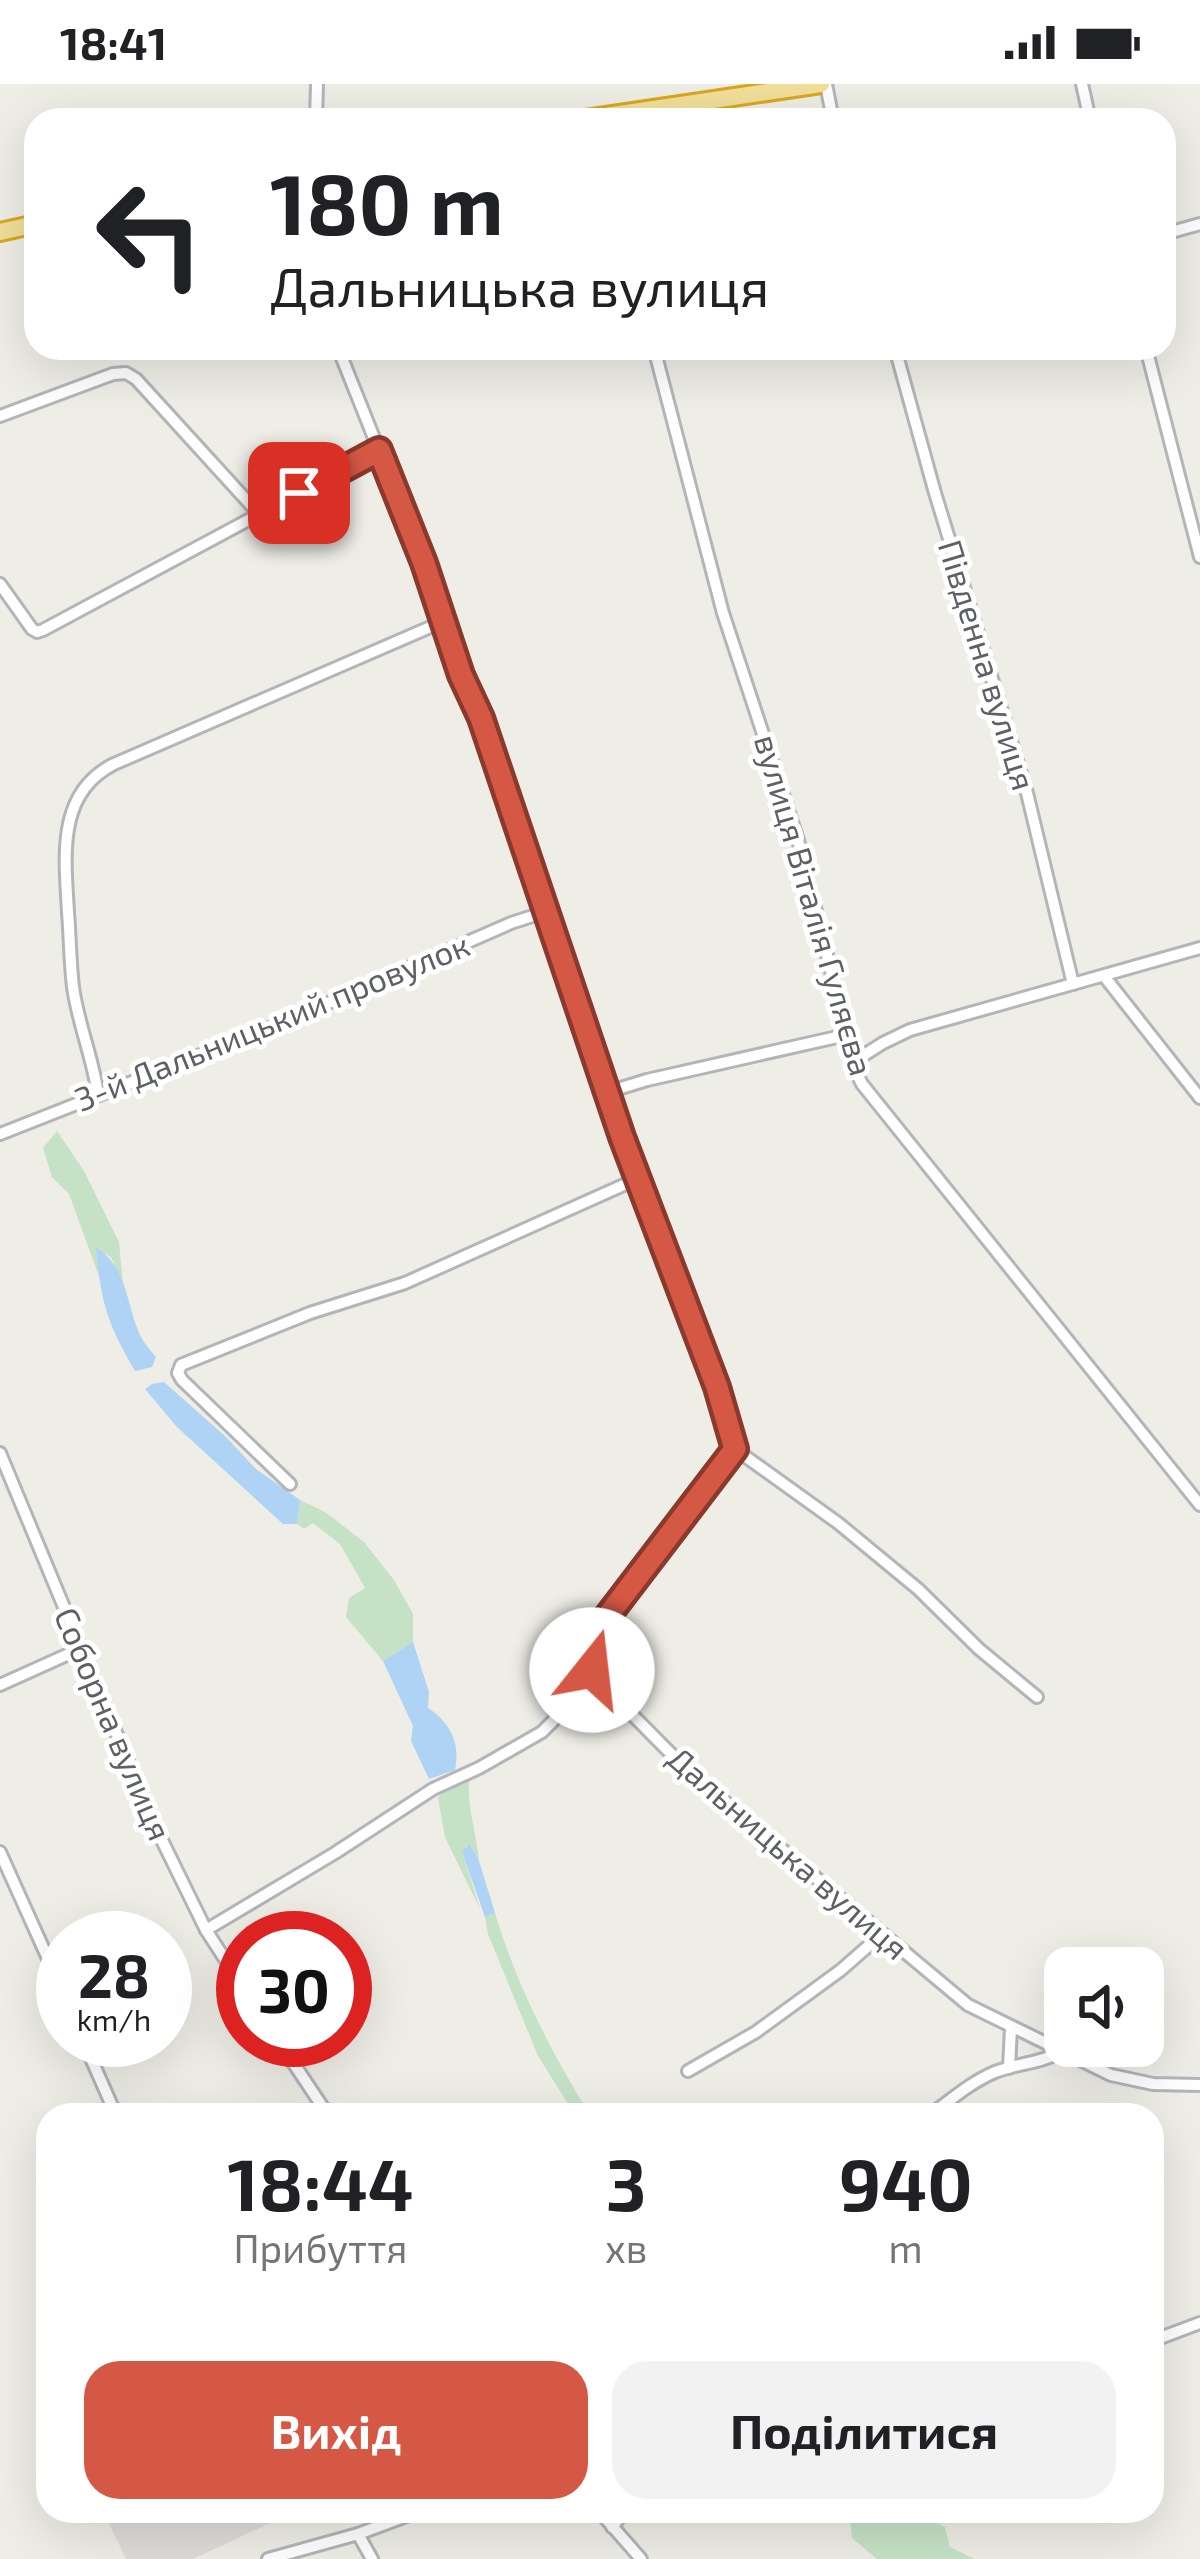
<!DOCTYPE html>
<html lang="uk">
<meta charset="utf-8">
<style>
body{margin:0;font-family:"Exo 2",sans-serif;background:#f2f2f2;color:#202124;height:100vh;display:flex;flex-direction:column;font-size:45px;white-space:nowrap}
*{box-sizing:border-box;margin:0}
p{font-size:39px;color:#757577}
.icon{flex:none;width:66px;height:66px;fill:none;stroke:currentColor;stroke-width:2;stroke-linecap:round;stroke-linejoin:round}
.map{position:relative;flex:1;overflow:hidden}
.drawer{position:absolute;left:36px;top:2019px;width:1128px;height:420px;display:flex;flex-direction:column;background:#fff;border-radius:36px;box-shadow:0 12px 48px #0002}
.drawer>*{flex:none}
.top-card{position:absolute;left:24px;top:24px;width:1152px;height:252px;border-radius:36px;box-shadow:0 12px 48px #0002;background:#fff;color:#202124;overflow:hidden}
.tools{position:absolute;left:1044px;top:1863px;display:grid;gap:24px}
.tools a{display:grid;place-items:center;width:120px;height:120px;border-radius:24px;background:#fff;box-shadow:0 12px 48px #0002;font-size:60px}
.speed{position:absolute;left:36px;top:1827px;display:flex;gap:24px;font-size:60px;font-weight:700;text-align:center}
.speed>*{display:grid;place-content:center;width:156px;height:156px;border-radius:50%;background:#fff;box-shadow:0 12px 48px #0002;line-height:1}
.speed small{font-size:30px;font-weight:400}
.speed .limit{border:18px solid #d22;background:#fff;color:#111}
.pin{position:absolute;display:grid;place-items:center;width:102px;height:102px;color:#fff;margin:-51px;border-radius:24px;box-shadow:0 6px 18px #0006}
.me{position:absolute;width:132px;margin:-66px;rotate:16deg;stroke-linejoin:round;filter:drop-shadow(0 0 9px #0008)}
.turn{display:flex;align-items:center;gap:42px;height:252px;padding:0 48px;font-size:54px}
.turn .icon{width:156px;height:156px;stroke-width:2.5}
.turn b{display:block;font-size:84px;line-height:102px}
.eta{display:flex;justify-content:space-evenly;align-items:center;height:204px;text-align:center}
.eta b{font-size:72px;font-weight:700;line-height:84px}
.action{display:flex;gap:24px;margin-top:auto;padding:24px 48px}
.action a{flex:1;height:138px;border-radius:36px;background:#d55845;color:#fff;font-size:48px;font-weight:700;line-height:138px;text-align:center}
.action a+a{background:#f2f2f2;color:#202124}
.status{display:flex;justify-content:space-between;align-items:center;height:84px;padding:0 60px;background:#fff;direction:ltr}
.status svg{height:33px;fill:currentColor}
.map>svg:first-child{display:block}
.industrial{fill:#dddcd8}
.green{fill:#c5e2c7}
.water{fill:#afd3f5}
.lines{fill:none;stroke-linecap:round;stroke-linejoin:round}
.minor-casing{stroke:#b3b5b9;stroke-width:16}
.highway-casing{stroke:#d9a81b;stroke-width:22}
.minor{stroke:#fff;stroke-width:10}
.highway{stroke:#f1df9a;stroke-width:16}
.route-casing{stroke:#8a392d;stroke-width:30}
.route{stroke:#d55845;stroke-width:21}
.labels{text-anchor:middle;stroke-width:10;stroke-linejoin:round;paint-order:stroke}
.street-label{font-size:33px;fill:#5d6064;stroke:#fff}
</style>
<div class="status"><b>18:41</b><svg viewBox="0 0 49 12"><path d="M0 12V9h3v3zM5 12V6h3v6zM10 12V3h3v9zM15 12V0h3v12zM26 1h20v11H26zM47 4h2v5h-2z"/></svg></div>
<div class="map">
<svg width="1200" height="2475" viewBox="0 0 1200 2475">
<rect width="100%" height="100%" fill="#eeede6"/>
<path class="industrial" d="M103 2427H280L283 2433 193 2475H126Z"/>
<g class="green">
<path d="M57 1047 84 1087 119 1158 123 1200 111 1173 97 1165 99 1192 69 1110 52 1093 43 1064Z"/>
<path d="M300 1416 325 1428 364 1458 394 1496 413 1530V1558L383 1577 346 1533 349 1514 365 1504 340 1460 313 1439 304 1445 297 1440Z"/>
<path d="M470 1693C465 1715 477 1752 479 1777L471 1761 462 1768 480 1825 445 1753 438 1714 445 1704Z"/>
<path d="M495 1829C516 1900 551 1968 590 2031H575L538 1972 488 1850 485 1833Z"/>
<path d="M849 2427H912L945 2443 950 2463 975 2475H877L852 2454Z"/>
</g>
<g class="water">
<path d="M96 1163C127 1183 126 1218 139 1249 143 1258 150 1266 156 1273L152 1283 135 1287C107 1238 101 1220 96 1163Z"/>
<path d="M164 1298 225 1352 256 1385 300 1416 297 1440H283L177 1343 145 1305 152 1300Z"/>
<path d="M413 1558 429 1608 428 1624C450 1638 461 1660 455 1686L429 1695 411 1657 413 1642 383 1577Z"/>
<path d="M470 1760 479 1777 495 1829 485 1833 462 1768Z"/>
</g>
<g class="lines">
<g class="minor-casing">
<g id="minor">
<path d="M826 0 833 36"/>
<path d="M1082 0 1090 36"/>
<path d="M316 36 317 0"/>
<path d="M1164 150 1200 140"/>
<path d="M338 264 424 479 461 591 481 634 622 1053 706 1271 735 1365 603 1537 590 1571 594 1592 687 1686 968 1921 1111 1991 1153 2000 1200 2001"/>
<path d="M654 264 723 529 798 756 857 990 862 1000 1200 1421"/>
<path d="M895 264 935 409 1027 709 1073 900"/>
<path d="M1146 264 1200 473"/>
<path d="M0 332 113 290 126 289 136 295 259 430"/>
<path d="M0 500 32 545 37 548 43 546 379 366"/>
<path d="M1104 892 1200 1014"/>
<path d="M853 978 883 959 910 946 1200 864"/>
<path d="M608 1008 647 996 846 951"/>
<path d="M98 1011C93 974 78 940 73 903 70 878 70 853 68 828 65 773 56 709 114 680L442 538"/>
<path d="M0 1050 287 937 511 839 545 828"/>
<path d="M735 1365 838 1439 918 1505 979 1565 1037 1613"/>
<path d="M0 1369 154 1740 206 1846 243 1903"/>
<path d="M290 1400 182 1296 178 1289 181 1281 310 1229 405 1199 637 1095"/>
<path d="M0 1601 82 1564"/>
<path d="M563 1617 579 1619 609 1610"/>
<path d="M0 1768 63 1908"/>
<path d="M206 1846 335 1769 433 1705 479 1684 542 1648 553 1637 590 1571"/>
<path d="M83 1956 116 2031"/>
<path d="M278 1956 328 2031"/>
<path d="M1009 1984 1011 1944"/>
<path d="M688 1987 756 1948 841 1886 882 1850"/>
<path d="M930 2031C951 2016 971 1998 995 1988 1017 1979 1039 1980 1060 1968"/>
<path d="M1152 2257 1200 2239"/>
<path d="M599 2427 641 2475"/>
<path d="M612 2443 625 2427"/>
<path d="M358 2450 372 2475"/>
<path d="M268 2475 358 2450 420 2427"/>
</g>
</g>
<g class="highway-casing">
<g id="highway">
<path d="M579 36 821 0"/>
<path d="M0 148 36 140"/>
</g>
</g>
<use href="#minor" class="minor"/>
<use href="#highway" class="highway"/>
</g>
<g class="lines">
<g class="route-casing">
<path id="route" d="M299 409 379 366 424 479 461 591 481 634 622 1053 717 1303 735 1365 603 1538 591 1563 592 1586"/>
</g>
<use href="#route" class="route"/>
</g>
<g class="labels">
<g class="street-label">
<text transform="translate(987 581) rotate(73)" y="12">Південна вулиця</text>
<text transform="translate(814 821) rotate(74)" y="12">вулиця Віталія Гуляєва</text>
<text transform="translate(272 938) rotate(-22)" y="12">3-й Дальницький провулок</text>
<text transform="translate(113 1640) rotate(67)" y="12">Соборна вулиця</text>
<text transform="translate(788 1769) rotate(41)" y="12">Дальницька вулиця</text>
</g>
</g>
</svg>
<div class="tools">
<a><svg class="icon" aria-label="sound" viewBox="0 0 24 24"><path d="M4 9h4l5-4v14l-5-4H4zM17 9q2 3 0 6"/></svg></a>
</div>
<div class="speed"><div>28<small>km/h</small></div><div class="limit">30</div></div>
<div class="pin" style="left:299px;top:409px;background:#d93025"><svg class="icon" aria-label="arrive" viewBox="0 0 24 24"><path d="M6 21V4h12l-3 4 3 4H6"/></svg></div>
<svg class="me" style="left:592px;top:1586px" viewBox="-20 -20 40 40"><circle r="19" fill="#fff"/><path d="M0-13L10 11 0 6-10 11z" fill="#d55845"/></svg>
<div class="top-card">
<div class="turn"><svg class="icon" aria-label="left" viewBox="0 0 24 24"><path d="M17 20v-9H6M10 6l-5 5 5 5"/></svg><div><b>180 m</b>Дальницька вулиця</div></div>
</div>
<section class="drawer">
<div class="eta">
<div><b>18:44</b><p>Прибуття</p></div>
<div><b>3</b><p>хв</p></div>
<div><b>940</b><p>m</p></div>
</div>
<div class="action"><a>Вихід</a><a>Поділитися</a></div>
</section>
</div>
